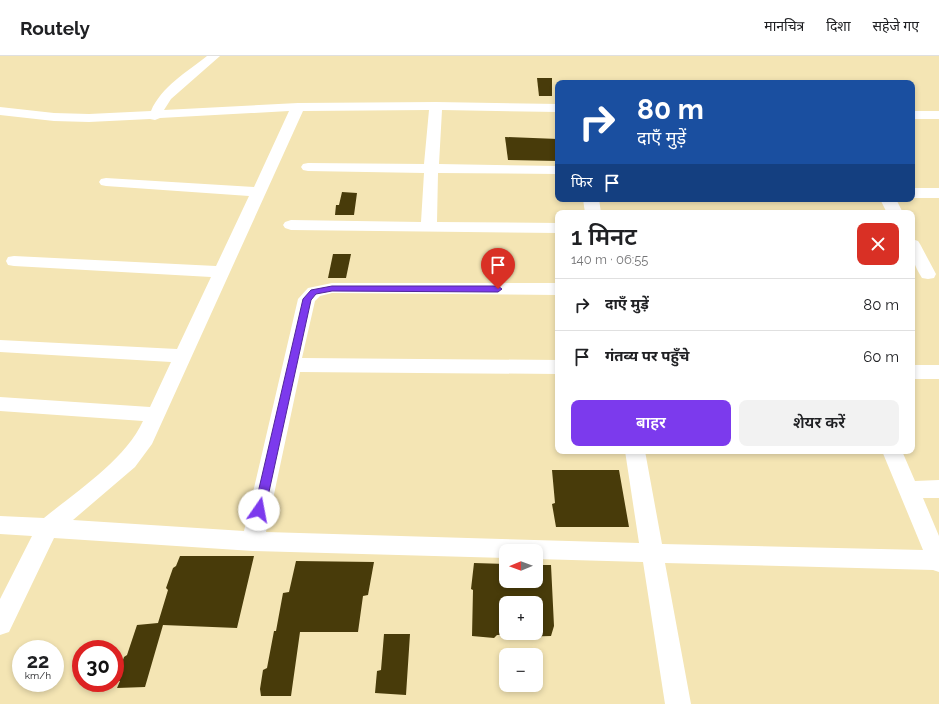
<!DOCTYPE html>
<html lang="hi">
<meta charset="utf-8">
<style>
body{margin:0;font-family:Raleway,"Noto Sans Devanagari",sans-serif;background:#f2f2f2;color:#202124;height:100vh;display:flex;flex-direction:column;font-size:15px;white-space:nowrap}
*{box-sizing:border-box;margin:0}
p{font-size:13px;color:#757577}
.icon{flex:none;width:22px;height:22px;fill:none;stroke:currentColor;stroke-width:2;stroke-linecap:round;stroke-linejoin:round}
.map{position:relative;flex:1;overflow:hidden}
.sheet{position:absolute;left:555px;top:154px;width:360px;height:244px;display:flex;flex-direction:column;background:#fff;border-radius:8px;box-shadow:0 2px 6px #0003}
.sheet>*{flex:none}
.guide{position:absolute;left:555px;top:24px;width:360px;height:122px;border-radius:8px;box-shadow:0 2px 6px #0003;background:#1a4fa0;color:#fff;overflow:hidden}
.needle{width:26px;rotate:269deg}
.buttons{position:absolute;left:499px;top:488px;display:grid;gap:8px}
.buttons a{display:grid;place-items:center;width:44px;height:44px;border-radius:8px;background:#fff;box-shadow:0 2px 6px #0003;font-size:20px}
.speed{position:absolute;left:12px;top:584px;display:flex;gap:8px;font-size:20px;font-weight:700;text-align:center}
.speed>*{display:grid;place-content:center;width:52px;height:52px;border-radius:50%;background:#fff;box-shadow:0 2px 6px #0003;line-height:1}
.speed small{font-size:10px;font-weight:400}
.speed .limit{border:6px solid #d22;background:#fff;color:#111}
.pin{position:absolute;display:grid;place-items:center;width:34px;height:34px;color:#fff;margin:-41px -17px;border-radius:50% 50% 50% 0;rotate:-45deg;box-shadow:0 0 4px #0007}
.pin .icon{rotate:45deg}
.me{position:absolute;width:44px;margin:-22px;rotate:12deg;stroke-linejoin:round;filter:drop-shadow(0 0 3px #0008)}
.turn{display:flex;align-items:center;gap:14px;height:84px;padding:0 16px;font-size:18px}
.turn .icon{width:52px;height:52px;stroke-width:2.5}
.turn b{display:block;font-size:28px;line-height:34px}
.then{display:flex;align-items:center;height:38px;padding:0 16px;background:#0003;gap:8px;font-size:15px}
.round{display:grid;place-items:center;flex:none;width:42px;height:42px;border-radius:8px;background:#f2f2f2}
.headline{display:flex;align-items:center;justify-content:space-between;height:68px;padding:0 16px}
h1{font-size:24px;font-weight:600;line-height:30px}
.action{display:flex;gap:8px;margin-top:auto;padding:8px 16px}
.action a{flex:1;height:46px;border-radius:8px;background:#7c3aed;color:#fff;font-size:16px;font-weight:600;line-height:46px;text-align:center}
.action a+a{background:#f2f2f2;color:#202124}
ul{padding:0;list-style:none}
li{display:flex;align-items:center;gap:12px;height:52px;padding:0 16px;border-top:1px solid #e0e0e0}
li div{flex:1}
li b{display:block;font-size:15px}
li em{font-style:normal}
header{display:flex;align-items:center;gap:24px;box-sizing:border-box;height:56px;padding:0 20px;background:#fff;border-bottom:1px solid #e0e0e0}
header strong{font-size:19px}
nav{display:flex;gap:22px;margin-inline-start:auto;font-size:14px}
.map>svg:first-child{display:block}
.building{fill:#483b0a;fill-rule:evenodd}
.lines{fill:none;stroke-linecap:round;stroke-linejoin:round}
.minor{fill:#fff;fill-rule:evenodd}
.route{fill:#7c3aed;stroke:#51269a}
</style>
<header>
<strong>Routely</strong>
<nav><a>मानचित्र</a><a>दिशा</a><a>सहेजे गए</a></nav>
</header>
<div class="map">
<svg width="939" height="648" viewBox="0 0 939 648">
<rect width="100%" height="100%" fill="#f4e5b4"/>
<g class="building">
<path d="M537 22H552V40H539Z"/>
<path d="M505 81 558 83V105L508 104Z"/>
<path d="M342 136 357 137 354 159H335L336 149H339Z"/>
<path d="M333 198H351L346 222H328Z"/>
<path d="M552 414H619L629 471H556L552 448 555 447Z"/>
<path d="M180 500H254L237 572 163 569 145 631 117 632 120 625 116 624 124 601 127 599 137 569 158 567 168 534 166 532 173 512 176 510Z"/>
<path d="M296 505 374 506 368 539 363 540 358 576H300L291 640H261L260 633 263 614 267 612 274 575H276L283 537 289 536Z"/>
<path d="M474 507 506 508V525H536V509H551L554 570 551 580 515 581 508 579H497L494 582 472 580 473 534 471 533ZM506 547H536V577H506Z"/>
<path d="M384 578H410L406 639 375 637 377 615 381 614Z"/>
</g>
<g class="lines">
<g class="minor">
<path d="M207 0H220L171 43 164 54 298 47 436 46 558 48V56L442 54 439 108 558 110V118L438 117 437 166 558 167V177L291 174 285 172 283 169 285 166 291 164 421 166 424 117 308 115 303 114 301 111 303 108 308 107 424 108 429 54 303 55 152 388 135 411 73 464 244 475 298 243 308 232 332 227H558V239L332 237 320 240 315 245 302 302 558 304V318L300 316 266 476 639 487 625 395H645L662 488 923 494 882 395H902L915 425 939 424V442H923L939 480V516L933 514 665 507 691 648H665L643 506 536 503V495H506V502L253 495 54 482 9 576 0 579V543L32 480 0 478V460L44 462C77 435 125 404 143 365L0 355V341L150 351 171 306 0 296V284L177 293 211 221 14 210 8 209 6 205 8 201 14 200 216 210 249 140 106 130 101 129 99 126 101 123 106 122 254 131 289 55 160 62 155 64 150 63 89 66 54 65 0 59V51L54 57 89 58 151 55C161 31 187 16 207 0Z"/>
<rect x="912" y="55" width="27" height="8"/>
<rect x="912" y="132" width="27" height="10"/>
<path d="M583 143H599L601 157H585Z"/>
<path d="M880 143H896L903 157H887Z"/>
<path d="M912 183 918 185 920 188 936 218 934 222 928 223 922 222C912 206 912 201 912 183Z"/>
<rect x="912" y="309" width="27" height="14"/>
</g>
</g>
<path class="route" d="M332 230H498L502 233 498 236 332 235 316 238 311 244 265 454 263 457 259 458 256 457 254 454 303 243 311 234Z"/>
</svg>
<div class="buttons">
<a><svg class="needle" viewBox="-14 -14 28 28"><path d="M0-13l5 13h-10z" fill="#e53935"/><path d="M0 13l5-13h-10z" fill="#757577"/></svg></a>
<a>+</a>
<a>−</a>
</div>
<div class="speed"><div>22<small>km/h</small></div><div class="limit">30</div></div>
<div class="pin" style="left:498px;top:233px;background:#d93025"><svg class="icon" aria-label="arrive" viewBox="0 0 24 24"><path d="M6 21V4h12l-3 4 3 4H6"/></svg></div>
<svg class="me" style="left:259px;top:454px" viewBox="-20 -20 40 40"><circle r="19" fill="#fff"/><path d="M0-13L10 11 0 6-10 11z" fill="#7c3aed"/></svg>
<div class="guide">
<div class="turn"><svg class="icon" aria-label="right" viewBox="0 0 24 24"><path d="M7 20v-9h11M14 6l5 5-5 5"/></svg><div><b>80 m</b>दाएँ मुड़ें</div></div>
<div class="then">फिर<svg class="icon" aria-label="arrive" viewBox="0 0 24 24"><path d="M6 21V4h12l-3 4 3 4H6"/></svg></div>
</div>
<section class="sheet">
<div class="headline"><div><h1>1 मिनट</h1><p>140 m · 06:55</p></div><a class="round" style="background:#d93025;color:#fff"><svg class="icon" aria-label="close" viewBox="0 0 24 24"><path d="M6 6l12 12M18 6L6 18"/></svg></a></div>
<ul>
<li><svg class="icon" aria-label="right" viewBox="0 0 24 24"><path d="M7 20v-9h11M14 6l5 5-5 5"/></svg><div><b>दाएँ मुड़ें</b></div><em>80 m</em></li>
<li><svg class="icon" aria-label="arrive" viewBox="0 0 24 24"><path d="M6 21V4h12l-3 4 3 4H6"/></svg><div><b>गंतव्य पर पहुँचे</b></div><em>60 m</em></li>
</ul>
<div class="action"><a>बाहर</a><a>शेयर करें</a></div>
</section>
</div>
